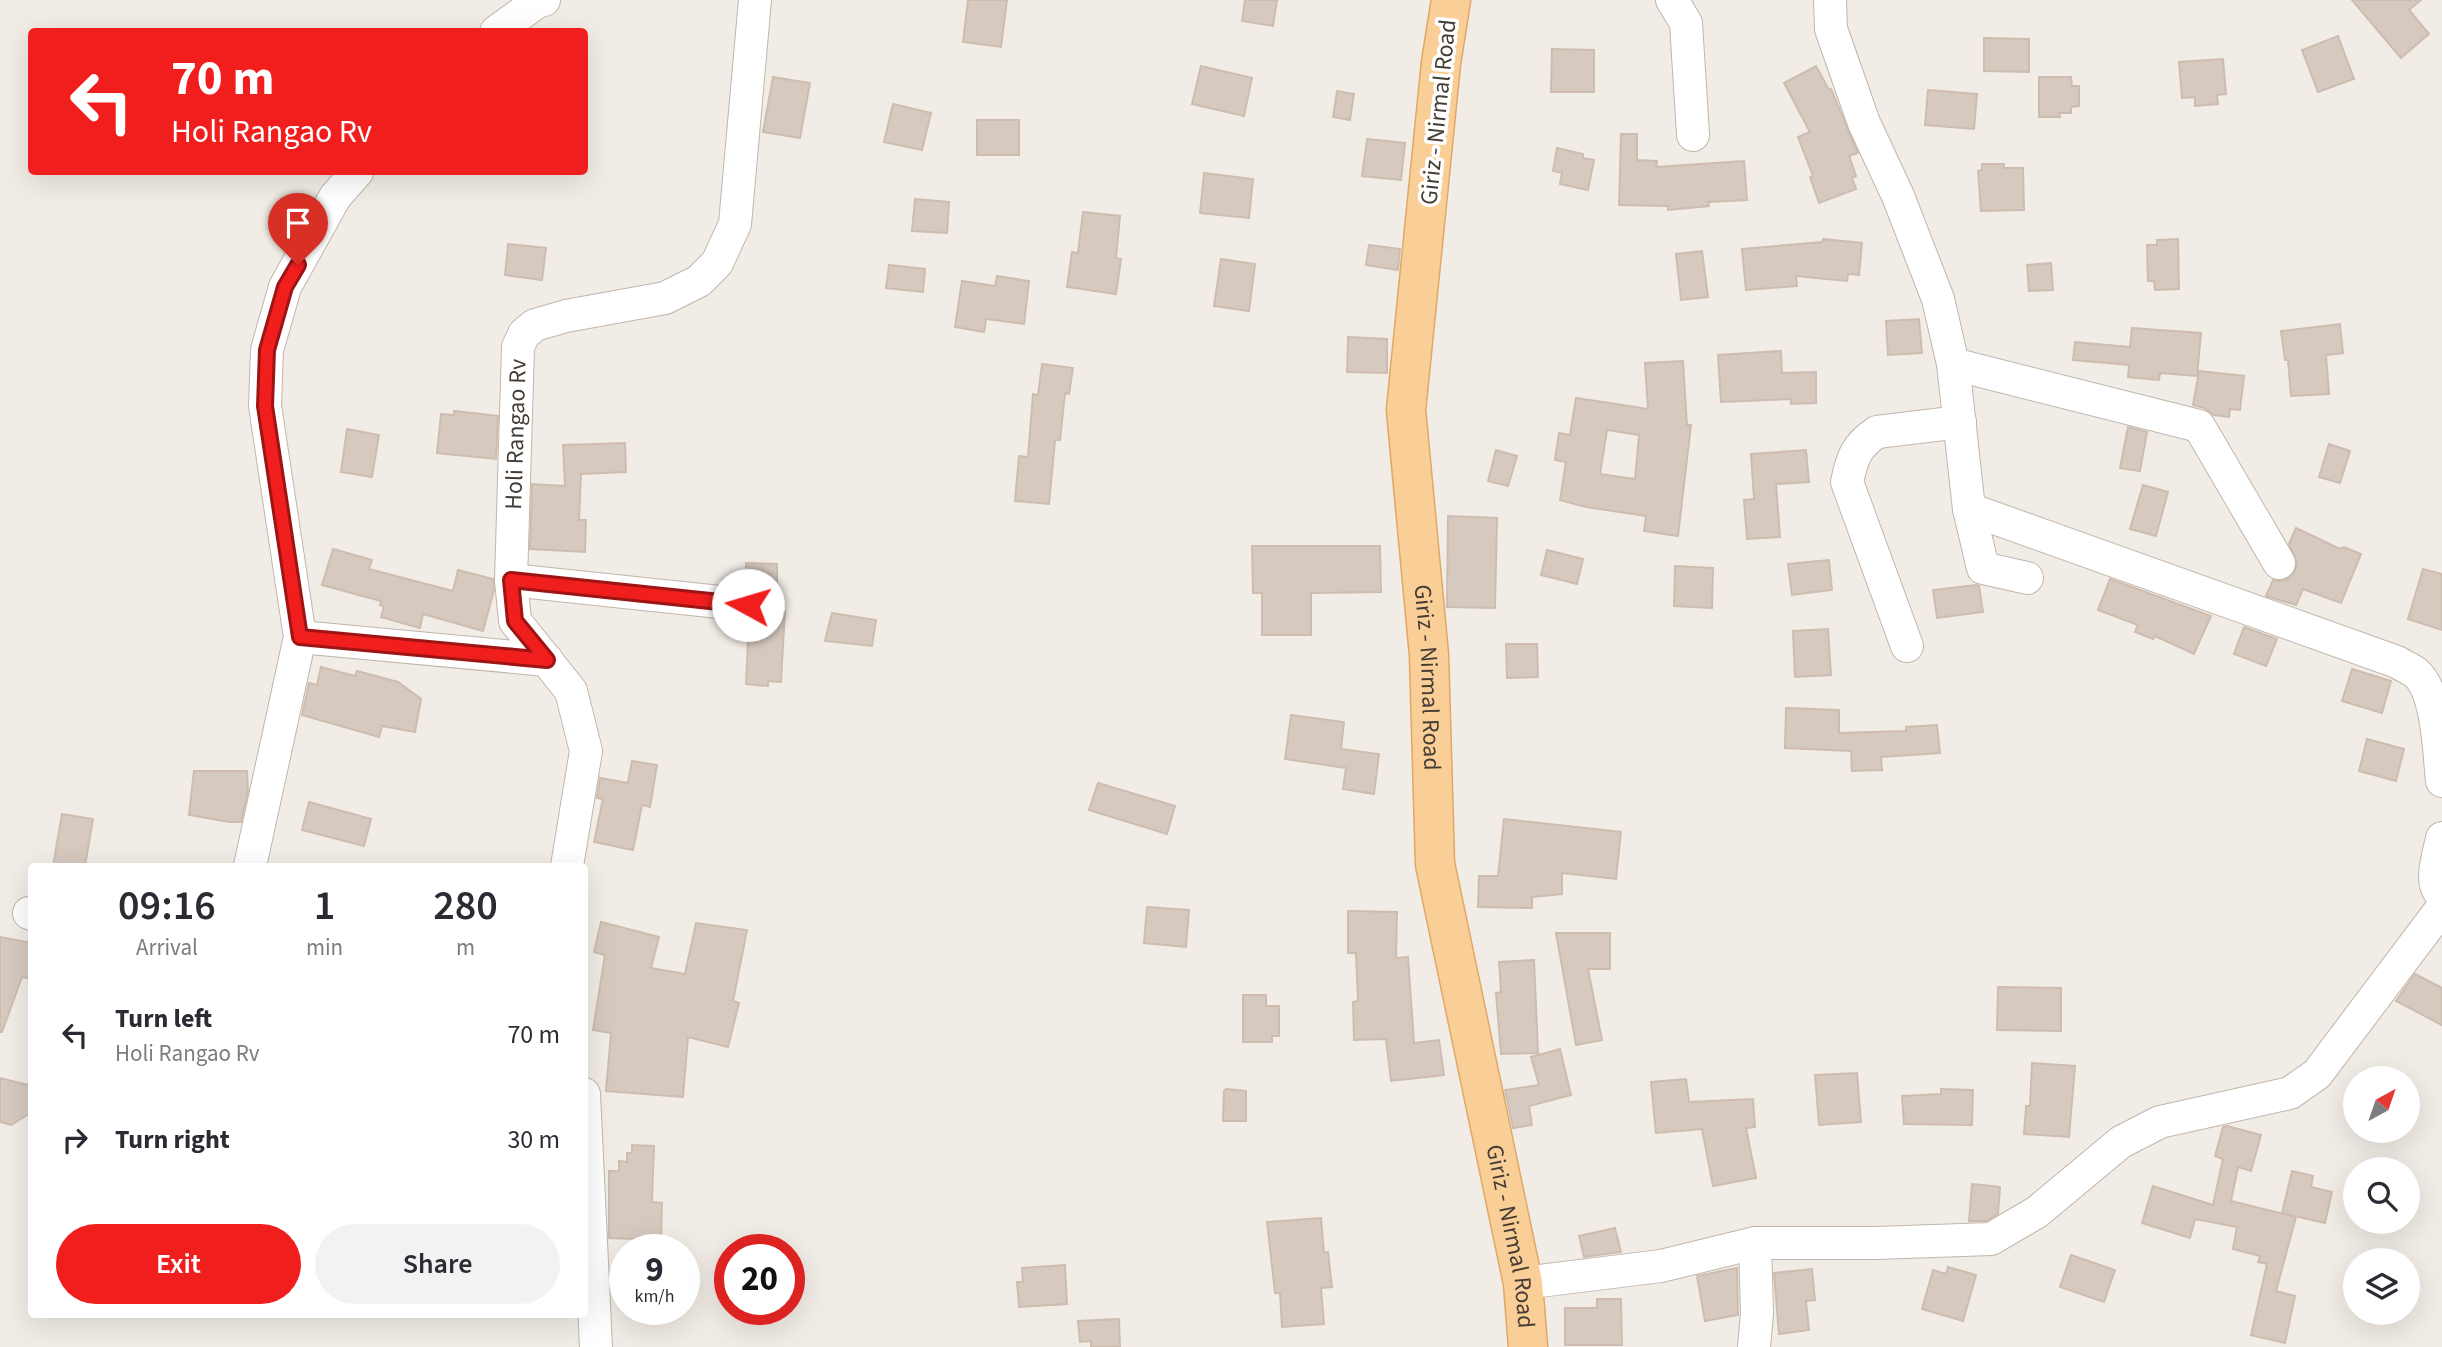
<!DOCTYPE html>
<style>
body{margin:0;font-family:"Source Sans 3",sans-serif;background:#f2f2f3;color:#2b2b33;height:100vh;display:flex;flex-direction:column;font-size:26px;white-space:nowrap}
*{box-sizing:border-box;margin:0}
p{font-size:23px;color:#7c7c81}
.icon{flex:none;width:38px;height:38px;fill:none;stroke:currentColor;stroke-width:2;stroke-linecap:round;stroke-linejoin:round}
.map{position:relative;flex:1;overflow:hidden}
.side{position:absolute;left:28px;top:863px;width:560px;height:455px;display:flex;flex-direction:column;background:#fff;border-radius:7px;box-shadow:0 7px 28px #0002}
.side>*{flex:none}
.banner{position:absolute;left:28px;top:28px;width:560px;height:147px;border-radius:7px;box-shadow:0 7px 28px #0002;background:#f11e1e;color:#fff;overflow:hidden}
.needle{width:46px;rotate:40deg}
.buttons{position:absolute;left:2343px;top:1066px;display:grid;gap:14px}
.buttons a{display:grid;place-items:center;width:77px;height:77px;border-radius:50%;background:#fff;box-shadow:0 7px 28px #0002;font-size:35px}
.speed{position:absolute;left:609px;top:1234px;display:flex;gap:14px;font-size:35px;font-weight:700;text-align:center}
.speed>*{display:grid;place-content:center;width:91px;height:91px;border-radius:50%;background:#fff;box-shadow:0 7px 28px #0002;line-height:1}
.speed small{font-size:18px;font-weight:400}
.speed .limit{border:10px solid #d22;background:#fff;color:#111}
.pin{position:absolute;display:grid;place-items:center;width:60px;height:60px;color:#fff;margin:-72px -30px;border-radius:50% 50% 50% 0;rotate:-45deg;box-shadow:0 0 7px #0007}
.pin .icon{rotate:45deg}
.me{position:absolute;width:77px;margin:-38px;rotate:276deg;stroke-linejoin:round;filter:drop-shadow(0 0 5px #0008)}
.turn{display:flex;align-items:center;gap:24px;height:147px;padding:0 28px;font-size:32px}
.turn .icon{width:91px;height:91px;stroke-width:2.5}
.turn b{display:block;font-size:49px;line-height:60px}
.eta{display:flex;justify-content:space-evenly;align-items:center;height:119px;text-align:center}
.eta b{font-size:42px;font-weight:600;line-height:49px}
.action{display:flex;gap:14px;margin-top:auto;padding:14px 28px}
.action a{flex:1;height:80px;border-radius:42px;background:#f11e1e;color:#fff;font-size:28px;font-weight:600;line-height:80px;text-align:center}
.action a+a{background:#f2f2f3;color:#2b2b33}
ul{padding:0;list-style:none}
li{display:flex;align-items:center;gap:21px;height:105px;padding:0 28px}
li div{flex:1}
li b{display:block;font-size:26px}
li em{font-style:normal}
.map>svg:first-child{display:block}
.building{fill:#d6c9bf;stroke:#cebdaf;stroke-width:2;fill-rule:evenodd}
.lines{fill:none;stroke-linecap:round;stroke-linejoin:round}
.minor-casing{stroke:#c0b6ac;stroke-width:34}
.major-casing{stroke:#dfa867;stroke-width:41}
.minor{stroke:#fff;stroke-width:32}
.major{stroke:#face97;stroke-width:38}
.route-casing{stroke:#9d1414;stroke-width:18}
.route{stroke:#f11e1e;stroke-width:12}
.labels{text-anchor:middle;stroke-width:7;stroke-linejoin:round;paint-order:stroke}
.street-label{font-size:24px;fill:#443c35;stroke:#fff}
</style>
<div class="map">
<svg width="2442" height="1347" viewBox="0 0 2442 1347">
<rect width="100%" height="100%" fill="#f2ece6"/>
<g class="building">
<path d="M968 0H1007L1001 47 963 42Z"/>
<path d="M1245 0H1277L1273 26 1242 21Z"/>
<path d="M2352 0H2421L2409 10 2429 34 2401 58Z"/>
<path d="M2338 36 2354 79 2318 92 2302 50Z"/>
<path d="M1984 38 2029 39V72L1984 71Z"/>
<path d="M1552 49 1594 50V92H1551Z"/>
<path d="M2223 59 2226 94 2217 95 2218 104 2195 106V97L2182 98 2179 62Z"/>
<path d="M1201 66 1252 78 1244 116 1192 104Z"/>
<path d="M1816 66 1829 90 1831 89 1858 153 1849 156 1856 176 1852 178 1856 189 1819 203 1810 177 1813 176 1798 137 1810 132 1784 83Z"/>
<path d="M773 77 810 83 800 138 763 132Z"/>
<path d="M2039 77H2071L2072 86H2079V106L2071 107V113H2059L2060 117H2039Z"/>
<path d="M1928 90 1977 94 1974 129 1925 125Z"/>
<path d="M1337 91 1354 94 1350 120 1333 117Z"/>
<path d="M893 104 931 113 922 150 884 142Z"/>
<rect x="977" y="120" width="42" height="35"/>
<path d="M1621 134H1637V160L1657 161 1656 167 1744 161 1747 200 1708 202 1709 206 1668 210V206L1619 205Z"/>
<path d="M1367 139 1405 143 1401 180 1362 176Z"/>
<path d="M1557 148 1583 154V158L1594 160 1588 190 1560 184 1562 173 1553 171Z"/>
<path d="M1982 164H2004V168H2023L2024 210 1981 211 1978 171 1982 170Z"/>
<path d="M1204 173 1253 179 1249 218 1200 213Z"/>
<path d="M915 199 949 202 947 233 912 231Z"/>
<path d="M1083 212 1120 216 1116 258 1121 259 1116 294 1067 287 1072 252 1078 253Z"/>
<path d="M1823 239 1862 243 1859 275 1848 274 1847 281 1796 276 1797 286 1746 290 1742 249 1822 242Z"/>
<path d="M2178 239 2179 289 2155 290 2154 281H2148L2147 245H2157V240Z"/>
<path d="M508 244 546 248 542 280 505 275Z"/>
<path d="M1369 245 1400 249 1398 270 1366 265Z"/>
<path d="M1702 251 1708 297 1681 300 1676 254Z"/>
<path d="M1221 259 1255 264 1249 311 1214 306Z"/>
<path d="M2051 263 2053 290 2029 291 2027 265Z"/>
<path d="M889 265 925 269 923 292 886 288Z"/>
<path d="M997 276 1029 281 1024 324 986 319 984 332 955 327 962 281 995 286Z"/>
<path d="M1919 319 1922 353 1888 355 1886 321Z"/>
<path d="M2340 324 2343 353 2326 355 2329 394 2291 396 2288 360H2285L2281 331Z"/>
<path d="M2132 328 2201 333 2197 376 2160 373 2159 380 2128 377 2129 365 2073 360 2075 342 2130 347Z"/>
<path d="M1348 337 1387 339V373L1347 372Z"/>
<path d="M1781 351 1782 373 1816 372V403L1791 404V399L1721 402 1718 355Z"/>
<path d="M1683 361 1687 425H1691L1678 536 1644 531 1646 516 1586 507 1560 500 1566 462 1555 460 1559 433 1570 435 1576 398 1648 409 1645 363ZM1607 430 1639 435 1635 479 1600 474Z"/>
<path d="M1042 364 1073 368 1069 394 1065 393 1060 440H1055L1049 504 1015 501 1019 456 1028 457 1033 394 1038 395Z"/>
<path d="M2199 371 2244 376 2240 410 2230 409 2229 417 2214 415 2204 408 2193 405Z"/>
<path d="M454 411 498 416 496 459 437 453 441 414 454 415Z"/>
<path d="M2128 427 2147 432 2140 471 2120 468Z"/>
<path d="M347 429 379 435 372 477 341 472Z"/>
<path d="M625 443 626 472 581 474 579 520H586L585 552 530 549 532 484 565 486 563 445Z"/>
<path d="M2329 444 2350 451 2340 483 2319 477Z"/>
<path d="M1496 450 1517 456 1508 486 1488 481Z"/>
<path d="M1806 450 1809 482 1776 484 1780 537 1747 539 1744 500 1754 499 1751 454Z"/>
<path d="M2143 485 2168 492 2156 536 2130 529Z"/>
<path d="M1448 516 1497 518 1495 608 1447 607Z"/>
<path d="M2296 528 2340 549 2344 547 2361 554 2341 603 2303 589 2296 605 2266 596 2273 580 2280 581 2288 579 2295 571 2297 562 2289 544Z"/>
<path d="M1252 546H1380L1381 592 1311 593V635H1262V593H1253Z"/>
<path d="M333 549 372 560 369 569 453 591 458 570 493 579 494 590 483 631 423 614 420 628 381 617 384 606 380 605 381 601 322 585Z"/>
<path d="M1547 550 1583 559 1577 584 1541 575Z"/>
<path d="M1829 560 1832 590 1792 595 1788 564Z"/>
<path d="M746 563 777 564V610L785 611 781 682 768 681V686L746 684 749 623 756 621 762 616 766 606 764 597 759 591 746 586Z"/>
<path d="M1675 566 1713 568 1712 608 1674 606Z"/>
<path d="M2423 569 2442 574V630L2408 619Z"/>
<path d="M2110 579 2211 616 2194 654 2155 636 2153 639 2135 632 2138 625 2098 610Z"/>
<path d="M1976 585 1979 586 1983 612 1937 618 1933 590Z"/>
<path d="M832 613 876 620 872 646 825 641Z"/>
<path d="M2244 627 2277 639 2266 666 2234 654Z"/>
<path d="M1828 629 1831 675 1795 677 1793 631Z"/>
<path d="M1506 644H1537L1538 677 1507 678Z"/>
<path d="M321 667 355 676 357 671 398 682 421 699 415 732 382 726 379 737 302 715 309 683 317 685Z"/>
<path d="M2352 669 2391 681 2382 713 2342 701Z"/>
<path d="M1786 708 1839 710V733L1906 731V727L1937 725 1940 753 1881 757 1882 770 1852 771 1851 751 1785 748Z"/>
<path d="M1291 715 1344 722 1341 749 1379 754 1374 794 1343 789 1346 768 1285 759Z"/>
<path d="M2367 739 2404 749 2396 781 2359 771Z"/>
<path d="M632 761 657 765 650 807 642 805 633 850 594 842 603 799 597 798 600 778 628 783Z"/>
<path d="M194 771H247L248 791 241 822H229L189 815Z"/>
<path d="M1098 783 1175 806 1167 834 1089 810Z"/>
<path d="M309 802 371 819 364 846 302 830Z"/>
<path d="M62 814 93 819 85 866H53Z"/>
<path d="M1504 819 1621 832 1616 879 1562 873V894L1532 897V908L1478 907 1479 876H1498Z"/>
<path d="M1147 907 1189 910 1186 947 1144 943Z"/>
<path d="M1348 911 1397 912 1396 958 1408 957 1414 1043 1439 1040 1444 1075 1391 1081 1386 1039 1354 1040 1353 1002 1358 1001 1356 953H1348Z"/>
<path d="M601 922 659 937 651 968 685 974 696 923 747 930 733 1001 739 1003 728 1047 688 1037 683 1097 606 1091 611 1033 593 1030 605 955 594 952Z"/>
<path d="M1556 933H1610V969H1588L1602 1040 1576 1045Z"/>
<path d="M0 937 32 943V979L22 977 2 1032H0Z"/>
<path d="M1534 960 1538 1053 1501 1054 1496 993 1501 992 1499 962Z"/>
<path d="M2415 974 2442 988V1025L2396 1001Z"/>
<path d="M1998 987 2061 988V1031L1997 1030Z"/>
<path d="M1243 995H1266V1006H1279V1036H1272V1042H1243Z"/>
<path d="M1560 1049 1571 1095 1529 1106 1532 1125 1513 1128 1505 1090 1539 1085 1531 1057Z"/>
<path d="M2032 1063 2075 1066 2069 1137 2024 1134 2026 1106H2030Z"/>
<path d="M1857 1073 1861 1122 1819 1125 1815 1075Z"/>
<path d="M0 1078 32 1086V1112L11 1125 0 1122Z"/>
<path d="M1686 1079 1689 1102 1753 1099 1755 1127 1746 1128 1756 1178 1713 1186 1702 1129 1656 1133 1651 1082Z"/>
<path d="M1226 1089 1246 1091V1121H1223L1224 1091Z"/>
<path d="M1941 1089 1973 1090 1972 1125 1904 1124 1902 1096 1941 1094Z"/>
<path d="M2227 1126 2261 1135 2251 1171 2238 1167 2231 1201 2296 1217 2276 1291 2295 1296 2285 1343 2251 1335 2267 1264 2258 1262 2260 1256 2233 1249 2237 1227 2195 1219 2190 1238 2142 1223 2153 1186 2213 1205 2223 1159 2215 1156 2223 1127Z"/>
<path d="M632 1145 654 1146 652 1202 662 1203 661 1240 609 1238V1171H619V1161L627 1162V1153H632Z"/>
<path d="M2292 1171 2313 1176 2311 1187 2332 1192 2325 1223 2282 1213Z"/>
<path d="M1972 1184 2000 1187 1998 1214 1986 1221H1969Z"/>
<path d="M1321 1218 1324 1253 1328 1252 1332 1287 1321 1288 1324 1324 1282 1327 1280 1293H1275L1267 1222Z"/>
<path d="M1615 1228 1621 1252 1584 1257 1579 1236Z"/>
<path d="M2071 1255 2115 1270 2104 1302 2060 1287Z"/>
<path d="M1065 1265 1067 1304 1019 1307 1017 1282H1023L1022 1268Z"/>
<path d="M1948 1267 1976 1275 1963 1321 1922 1309 1933 1270 1946 1274Z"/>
<path d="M1737 1268 1738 1315 1705 1321 1697 1276Z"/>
<path d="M1812 1269 1815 1300 1806 1301 1809 1330 1779 1334 1774 1273Z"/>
<path d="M1597 1299H1621L1622 1345H1565V1308H1597Z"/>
<path d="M1119 1319 1120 1347H1091V1341L1080 1342 1078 1321Z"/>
</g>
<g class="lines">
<g class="minor-casing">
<g id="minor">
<path d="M1672 0 1686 23 1693 135"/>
<path d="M1830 0 1831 29 1864 123 1898 196 1938 299 1953 364 1969 509 1983 568 2027 578"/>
<path d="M496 32 537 2 544 0"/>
<path d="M1953 364 2199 426 2279 563"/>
<path d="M1969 509 2397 662C2403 666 2411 669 2416 673 2438 692 2439 754 2442 781"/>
<path d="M511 580 748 605"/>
<path d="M300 637 547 660"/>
<path d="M1907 646 1847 482C1852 458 1856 446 1877 432L1960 422"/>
<path d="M2442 838C2439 855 2428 882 2442 895"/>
<path d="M250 866 300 637 265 406 267 350 285 287 335 197 357 172"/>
<path id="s1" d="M567 866 586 751 571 691 515 621 511 580 518 347 524 334 535 325 566 316 665 298 699 281 717 263 735 224 755 0"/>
<path d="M29 913 32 914"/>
<path d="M584 1094 596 1347"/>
<path d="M1523 1283 1661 1266 1755 1243H1876L1991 1239 2037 1212 2121 1142 2160 1122 2290 1093 2317 1074 2442 908"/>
<path d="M1754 1347 1757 1313 1755 1243"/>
</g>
</g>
<g class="major-casing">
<g id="major">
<path id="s2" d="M1451 0 1441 63 1406 410 1429 655 1435 864 1523 1283 1528 1347"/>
</g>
</g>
<use href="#minor" class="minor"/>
<use href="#major" class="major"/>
</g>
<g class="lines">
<g class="route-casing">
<path id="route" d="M298 265 285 287 267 350 265 406 300 637 547 660 515 621 511 580 748 605"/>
</g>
<use href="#route" class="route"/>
</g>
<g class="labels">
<g class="street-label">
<text transform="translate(1438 112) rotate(-84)" y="8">Giriz - Nirmal Road</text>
<text dy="8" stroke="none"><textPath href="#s1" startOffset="455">Holi Rangao Rv</textPath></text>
<text dy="8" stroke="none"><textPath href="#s2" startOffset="681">Giriz - Nirmal Road</textPath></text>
<text dy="8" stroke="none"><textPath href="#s2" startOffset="1248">Giriz - Nirmal Road</textPath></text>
</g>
</g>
</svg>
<div class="buttons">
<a><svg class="needle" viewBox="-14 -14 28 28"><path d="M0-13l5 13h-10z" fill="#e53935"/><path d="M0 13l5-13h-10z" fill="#7c7c81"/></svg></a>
<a><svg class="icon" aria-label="search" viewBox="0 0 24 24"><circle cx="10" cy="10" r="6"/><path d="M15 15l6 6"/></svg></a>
<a><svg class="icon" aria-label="layers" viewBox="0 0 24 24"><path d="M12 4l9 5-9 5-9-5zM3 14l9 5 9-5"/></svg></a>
</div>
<div class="speed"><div>9<small>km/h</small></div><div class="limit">20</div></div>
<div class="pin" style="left:298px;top:265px;background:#d93025"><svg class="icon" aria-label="arrive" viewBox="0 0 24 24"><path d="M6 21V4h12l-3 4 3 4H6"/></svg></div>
<svg class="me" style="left:748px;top:605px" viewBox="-20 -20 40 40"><circle r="19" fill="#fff"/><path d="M0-13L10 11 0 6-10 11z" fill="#f11e1e"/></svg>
<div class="banner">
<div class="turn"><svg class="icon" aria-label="left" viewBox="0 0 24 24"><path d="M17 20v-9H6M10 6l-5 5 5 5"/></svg><div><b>70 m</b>Holi Rangao Rv</div></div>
</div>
<section class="side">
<div class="eta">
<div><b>09:16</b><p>Arrival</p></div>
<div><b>1</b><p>min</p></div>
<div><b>280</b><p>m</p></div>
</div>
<ul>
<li><svg class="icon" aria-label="left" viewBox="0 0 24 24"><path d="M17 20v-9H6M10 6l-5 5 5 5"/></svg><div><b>Turn left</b><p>Holi Rangao Rv</p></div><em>70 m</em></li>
<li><svg class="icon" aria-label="right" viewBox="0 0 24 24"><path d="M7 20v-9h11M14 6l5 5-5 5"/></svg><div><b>Turn right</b></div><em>30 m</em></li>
</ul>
<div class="action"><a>Exit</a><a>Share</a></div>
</section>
</div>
